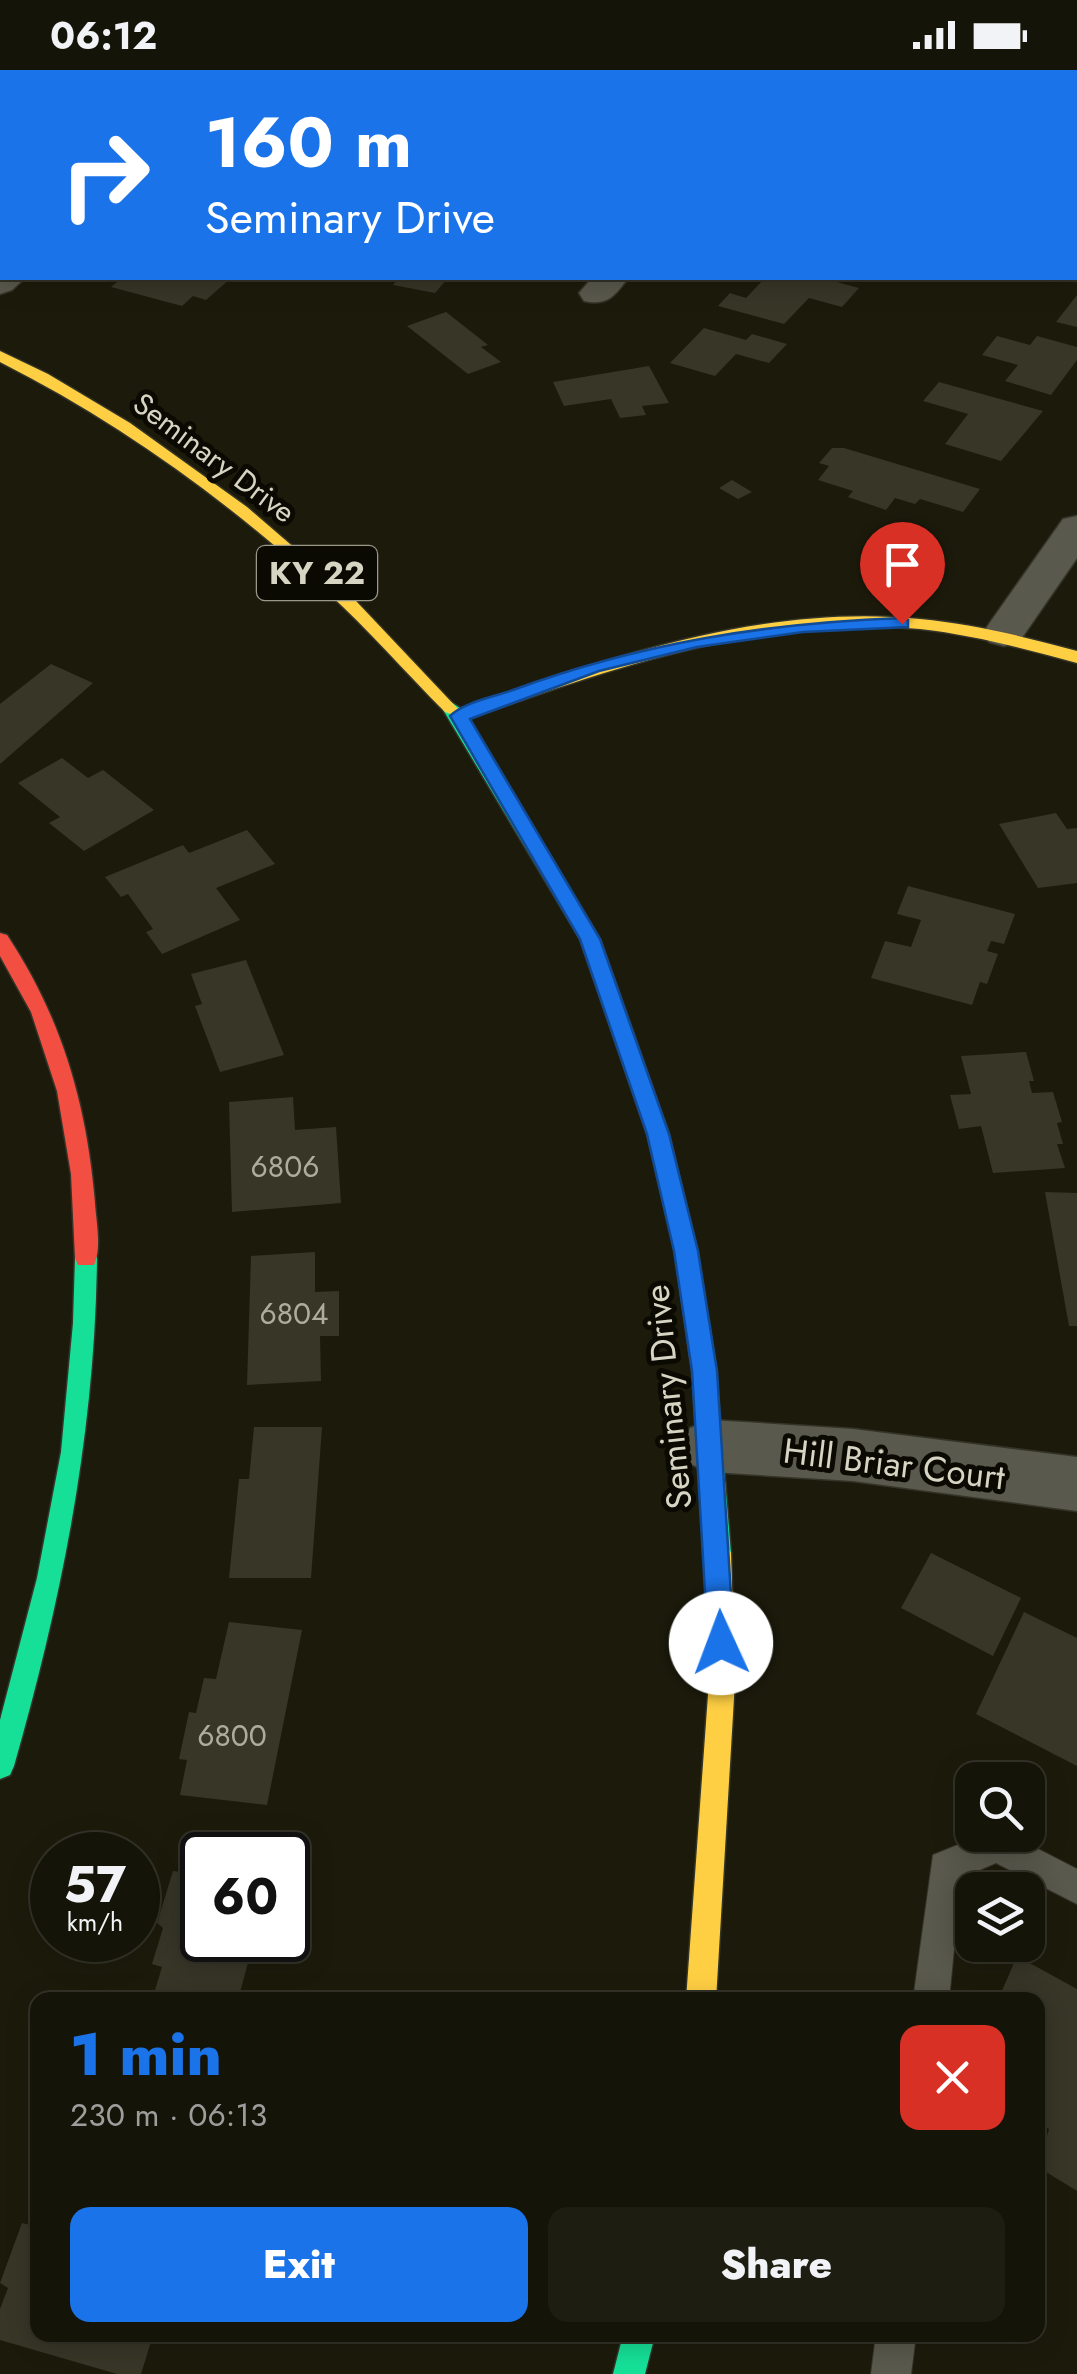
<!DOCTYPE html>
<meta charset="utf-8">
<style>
body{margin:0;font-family:Jost,sans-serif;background:#1e1d12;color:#f1f3f6;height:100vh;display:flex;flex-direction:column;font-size:38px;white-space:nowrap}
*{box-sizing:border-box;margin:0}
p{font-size:32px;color:#9d9e9c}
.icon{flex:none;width:55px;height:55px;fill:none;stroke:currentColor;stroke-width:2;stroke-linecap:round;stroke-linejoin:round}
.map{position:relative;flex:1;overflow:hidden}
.panel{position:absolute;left:30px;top:1922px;width:1015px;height:350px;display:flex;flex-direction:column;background:#151408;border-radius:20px;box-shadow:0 5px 25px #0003,0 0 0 2px #343329}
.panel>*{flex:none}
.banner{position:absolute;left:0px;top:0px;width:1078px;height:210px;box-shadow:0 5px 25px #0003,0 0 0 2px #343329;background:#1a73e8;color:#fff;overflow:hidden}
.fabs{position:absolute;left:955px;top:1692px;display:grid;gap:20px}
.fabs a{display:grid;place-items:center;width:90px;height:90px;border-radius:20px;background:#151408;box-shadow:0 5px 25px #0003,0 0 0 2px #343329;font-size:50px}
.speed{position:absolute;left:30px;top:1762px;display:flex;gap:20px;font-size:50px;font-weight:700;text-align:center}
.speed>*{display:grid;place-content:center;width:130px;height:130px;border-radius:50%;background:#151408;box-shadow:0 5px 25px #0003,0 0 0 2px #343329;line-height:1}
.speed small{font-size:25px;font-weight:400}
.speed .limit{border:5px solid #111;border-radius:15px;background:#fff;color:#111}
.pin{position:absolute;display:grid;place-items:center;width:85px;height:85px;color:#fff;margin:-102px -42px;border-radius:50% 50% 50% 0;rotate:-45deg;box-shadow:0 0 10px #0007}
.pin .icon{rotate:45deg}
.me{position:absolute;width:110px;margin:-55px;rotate:358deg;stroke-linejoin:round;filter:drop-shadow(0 0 8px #0008)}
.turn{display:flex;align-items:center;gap:35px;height:210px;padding:0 40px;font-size:45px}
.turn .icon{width:130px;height:130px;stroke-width:2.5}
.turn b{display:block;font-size:70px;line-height:85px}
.round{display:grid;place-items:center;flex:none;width:105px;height:105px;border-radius:20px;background:#1e1d12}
.overview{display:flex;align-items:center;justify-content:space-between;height:170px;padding:0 40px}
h1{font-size:60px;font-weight:800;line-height:75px;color:#1a73e8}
.primary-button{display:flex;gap:20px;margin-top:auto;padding:20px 40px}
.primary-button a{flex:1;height:115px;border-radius:20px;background:#1a73e8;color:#fff;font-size:40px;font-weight:800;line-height:115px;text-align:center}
.primary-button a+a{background:#1e1d12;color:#f1f3f6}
.status{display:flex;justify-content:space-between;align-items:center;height:70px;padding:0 50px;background:#151408;direction:ltr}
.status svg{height:28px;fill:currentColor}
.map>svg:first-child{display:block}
.building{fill:#373627}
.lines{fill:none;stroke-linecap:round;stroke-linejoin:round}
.lane-casing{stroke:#353429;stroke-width:2}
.street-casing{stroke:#353429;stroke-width:3}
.fast-casing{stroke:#353429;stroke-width:3}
.slow-casing{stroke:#353429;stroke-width:3}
.jam-casing{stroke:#353429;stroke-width:3}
.lane{fill:#5a594d;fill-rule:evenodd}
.street{fill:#5a594d;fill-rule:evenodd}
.fast{fill:#16e098;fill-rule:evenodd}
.slow{fill:#ffcf43;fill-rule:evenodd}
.jam{fill:#f24e42;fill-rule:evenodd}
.route{fill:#1a73e8;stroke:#114b97;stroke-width:2.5}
.labels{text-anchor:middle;stroke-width:10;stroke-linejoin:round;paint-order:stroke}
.far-street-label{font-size:30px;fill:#d6d5c4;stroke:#0b0a02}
.number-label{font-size:30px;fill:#aead9d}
.shield{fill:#0b0a02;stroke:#99988a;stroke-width:2.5}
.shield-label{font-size:32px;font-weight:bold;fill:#d6d5c4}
.street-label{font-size:35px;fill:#d6d5c4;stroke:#0b0a02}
</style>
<div class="status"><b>06:12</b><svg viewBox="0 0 49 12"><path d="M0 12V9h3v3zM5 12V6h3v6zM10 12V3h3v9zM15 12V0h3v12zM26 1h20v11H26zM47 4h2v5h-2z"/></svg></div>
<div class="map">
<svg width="1077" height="2304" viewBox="0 0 1077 2304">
<rect width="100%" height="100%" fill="#1c1b0b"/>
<g class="building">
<path d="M122 208H231L206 230 193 226 182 236 111 217Z"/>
<path d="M399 208H448L435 223 393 215Z"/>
<path d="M765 208H822L859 218 842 237 809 228 784 254 718 236 730 223 746 228Z"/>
<path d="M1077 225V257L1056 252Z"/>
<path d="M446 242 488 275 481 277 501 292 468 304 407 256Z"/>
<path d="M704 258 746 270 752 264 787 274 769 293 736 284 715 306 670 293Z"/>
<path d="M997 266 1030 275 1037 266 1077 277V290L1051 325 1005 311 1018 295 982 285Z"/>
<path d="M649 296 669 333 642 336 646 345 620 348 611 329 564 336 553 312Z"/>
<path d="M939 312 1043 341 1001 391 945 374 968 344 923 331Z"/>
<path d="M832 378H844L980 419 963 442 920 429 915 434 895 428 886 440 848 427 853 421 818 410 829 396 819 393Z"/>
<path d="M732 410 752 422 738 429 719 418Z"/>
<path d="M51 594 93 613 0 694V634Z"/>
<path d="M62 688 88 708 103 700 154 740 84 781 49 753 60 747 18 713Z"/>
<path d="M1056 743 1067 759 1077 758V813L1038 818 999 754Z"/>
<path d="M247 760 275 794 216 818 240 850 162 884 146 862 153 859 128 824 121 827 105 807 183 775 189 783Z"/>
<path d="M908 816 1015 844 1004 874 991 871 987 881 998 884 987 914 980 912 972 935 871 908 885 871 911 877 921 850 897 844Z"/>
<path d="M246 890 284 985 220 1002 195 936 202 934 191 904Z"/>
<path d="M1026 982 1034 1011H1029L1032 1023 1053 1022 1062 1052 1057 1053 1063 1074H1057L1065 1098 993 1103 981 1056 959 1059 950 1025 971 1024 961 986Z"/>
<path d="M293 1027 295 1060 336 1057 341 1133 232 1142 229 1032Z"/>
<path d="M1045 1122 1077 1123V1256H1069Z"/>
<path d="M315 1182V1222L339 1221V1266H320L321 1311 247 1315 251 1186Z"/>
<path d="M254 1357H322L311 1508H229L239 1409H249Z"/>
<path d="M931 1483 1021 1528 993 1586 901 1538Z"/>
<path d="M1024 1542 1077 1568V1696L976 1644Z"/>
<path d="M229 1552 302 1560 267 1735 180 1725 187 1690 179 1689 189 1642 196 1643 204 1608 216 1609Z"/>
<path d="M190 1770 259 1783 202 1785V1870H254L238 1930H152L162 1897 152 1894 163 1858 157 1853 173 1801 180 1802Z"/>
<path d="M1017 1886 1077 1919V2121L1038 2097 1049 2059 1038 2052V1930H998Z"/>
<path d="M22 2153 38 2157V2265H153L141 2304H117L0 2270V2239L8 2218 0 2213Z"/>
</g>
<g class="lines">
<g class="lane-casing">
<g id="lane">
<path d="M982 1765H1011L1077 1799V1834L996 1793 961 1808 949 1930H913L933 1785Z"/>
<path d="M876 2265H916L911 2304H871Z"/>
</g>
</g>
<g class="street-casing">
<g id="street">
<path d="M892 0H933L934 2H893Z"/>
<rect x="1075" y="26" width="2" height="18"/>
<path d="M0 199 2 208H25L12 220 0 224Z"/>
<path d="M592 208H628C615 226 607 236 584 231L579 223Z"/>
<path d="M1077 446V488L1019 572 1004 576 989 572 983 563 989 554 1063 449Z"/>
<path d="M711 1350 853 1359 1077 1387V1441L853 1411 711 1402 690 1394 681 1376 690 1358Z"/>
</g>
</g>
<g class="fast-casing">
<g id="fast">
<path d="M451 632 460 638 600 869 669 1064 697 1181 716 1301 731 1483 727 1491 718 1494 709 1491 705 1483 692 1301 675 1181 647 1064 580 869 442 638Z"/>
<path d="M86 1179 94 1181 97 1188C95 1363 62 1528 14 1696L10 1705 0 1709V1650L37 1508 61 1382 73 1253 75 1188 78 1181Z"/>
<path d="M623 2265H655L645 2304H613Z"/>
</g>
</g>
<g class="slow-casing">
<g id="slow">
<path d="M0 281 48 304 130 353 247 437 356 531 459 640C605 589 763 533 920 549 974 554 1025 567 1077 581V593C1025 579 974 565 920 559 764 544 610 599 465 650H453L451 644 445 642C405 602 368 559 326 521 228 431 119 352 0 292Z"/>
<path d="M718 1472 727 1475 731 1483 735 1611 716 1930H686L709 1611 705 1483 709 1475Z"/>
</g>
</g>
<g class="jam-casing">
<path id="jam" d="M0 863 7 865C62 948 87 1035 95 1133 96 1151 102 1178 94 1195H78L75 1188 71 1104 57 1021 31 942 0 886Z"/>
</g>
<use href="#lane" class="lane"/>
<use href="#street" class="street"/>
<use href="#fast" class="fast"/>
<use href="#slow" class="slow"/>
<use href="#jam" class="jam"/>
</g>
<path class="route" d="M902 548 908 550V557L803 562 697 577 599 601 470 649 600 869 669 1064 698 1181 717 1301 734 1573 730 1582 721 1585 711 1582 708 1573 692 1301 674 1181 647 1064 580 869 450 646C464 632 494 627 513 620 641 573 766 553 902 548Z"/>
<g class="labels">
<g class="far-street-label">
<text transform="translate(214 388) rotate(37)" y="10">Seminary Drive</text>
</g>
<g class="number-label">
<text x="285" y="1107">6806</text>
<text x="294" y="1254">6804</text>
<text x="232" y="1676">6800</text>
</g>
<rect class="shield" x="257" y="476" width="120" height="54" rx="8"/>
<g class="shield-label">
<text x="317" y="514">KY 22</text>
</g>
<g class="street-label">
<text transform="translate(668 1327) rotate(-96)" y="12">Seminary Drive</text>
<text transform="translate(894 1394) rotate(7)" y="12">Hill Briar Court</text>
</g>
</g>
</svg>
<div class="fabs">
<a><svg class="icon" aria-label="search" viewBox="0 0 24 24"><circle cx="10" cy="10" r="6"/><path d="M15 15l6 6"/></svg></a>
<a><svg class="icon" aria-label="layers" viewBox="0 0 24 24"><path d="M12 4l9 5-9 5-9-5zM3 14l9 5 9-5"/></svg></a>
</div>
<div class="speed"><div>57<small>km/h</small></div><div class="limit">60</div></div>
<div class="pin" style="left:902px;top:554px;background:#d93025"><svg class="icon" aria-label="arrive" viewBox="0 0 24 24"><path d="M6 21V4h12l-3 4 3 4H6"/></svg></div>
<svg class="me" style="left:721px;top:1573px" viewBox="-20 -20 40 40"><circle r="19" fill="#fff"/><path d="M0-13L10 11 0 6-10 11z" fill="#1a73e8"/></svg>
<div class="banner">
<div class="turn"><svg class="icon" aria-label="right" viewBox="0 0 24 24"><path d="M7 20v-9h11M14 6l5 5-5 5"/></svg><div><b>160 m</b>Seminary Drive</div></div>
</div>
<section class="panel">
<div class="overview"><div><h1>1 min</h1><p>230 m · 06:13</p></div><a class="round" style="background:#d93025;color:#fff"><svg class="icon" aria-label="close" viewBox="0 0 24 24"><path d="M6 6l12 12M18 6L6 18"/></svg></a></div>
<div class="primary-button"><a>Exit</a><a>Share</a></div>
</section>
</div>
